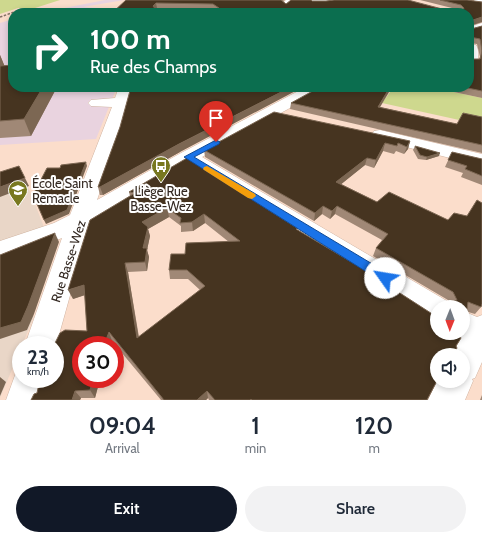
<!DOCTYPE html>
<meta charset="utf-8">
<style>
body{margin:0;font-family:Cabin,sans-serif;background:#f2f2f3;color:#1f2937;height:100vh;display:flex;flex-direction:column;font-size:15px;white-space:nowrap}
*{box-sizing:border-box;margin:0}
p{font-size:13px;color:#747a83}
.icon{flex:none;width:22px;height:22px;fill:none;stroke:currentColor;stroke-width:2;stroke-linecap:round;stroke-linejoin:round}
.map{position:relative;height:400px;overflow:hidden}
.sheet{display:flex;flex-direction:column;background:#fff;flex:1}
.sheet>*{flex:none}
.banner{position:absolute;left:8px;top:8px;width:466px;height:84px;border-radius:16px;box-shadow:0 2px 6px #0003;background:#0b6e4f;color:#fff;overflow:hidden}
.needle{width:26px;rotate:181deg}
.buttons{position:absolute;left:430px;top:300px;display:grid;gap:8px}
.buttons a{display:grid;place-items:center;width:40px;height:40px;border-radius:50%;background:#fff;box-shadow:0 2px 6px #0003;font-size:20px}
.speed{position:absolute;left:12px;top:336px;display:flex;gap:8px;font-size:20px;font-weight:700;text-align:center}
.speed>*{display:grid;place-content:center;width:52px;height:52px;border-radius:50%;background:#fff;box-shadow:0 2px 6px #0003;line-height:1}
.speed small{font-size:10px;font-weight:400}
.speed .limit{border:6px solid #d22;background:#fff;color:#111}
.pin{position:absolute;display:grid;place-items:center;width:34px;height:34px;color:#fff;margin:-41px -17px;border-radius:50% 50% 50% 0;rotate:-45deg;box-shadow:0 0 4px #0007}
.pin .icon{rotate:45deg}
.me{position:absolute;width:44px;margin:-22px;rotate:302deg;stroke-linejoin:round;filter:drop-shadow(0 0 3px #0008)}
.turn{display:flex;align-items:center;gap:14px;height:84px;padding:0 16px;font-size:18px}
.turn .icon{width:52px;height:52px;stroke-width:2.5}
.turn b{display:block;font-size:28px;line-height:34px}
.eta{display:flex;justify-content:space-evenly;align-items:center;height:68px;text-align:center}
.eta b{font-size:24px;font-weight:600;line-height:28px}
.primary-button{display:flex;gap:8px;margin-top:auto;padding:8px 16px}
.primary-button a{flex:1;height:46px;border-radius:24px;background:#111827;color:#fff;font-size:16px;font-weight:600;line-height:46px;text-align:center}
.primary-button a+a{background:#f2f2f3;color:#1f2937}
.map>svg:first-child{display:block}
.education{fill:#e9d6c7}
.medical{fill:#e9d3df}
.green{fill:#ced88e}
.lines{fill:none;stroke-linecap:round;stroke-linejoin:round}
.minor-casing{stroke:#d0b4a2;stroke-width:1}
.minor{fill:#fff;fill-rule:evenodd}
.rail{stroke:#816e63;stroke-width:1.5;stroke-dasharray:2.5 1.5;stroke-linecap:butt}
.wall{fill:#a08876;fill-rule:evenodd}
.shaded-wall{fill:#7c6753}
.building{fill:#463420;stroke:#7c6753;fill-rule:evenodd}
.route{fill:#1a73e8;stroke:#114b97}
.slow{fill:#f59e0b}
.labels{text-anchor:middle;stroke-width:4;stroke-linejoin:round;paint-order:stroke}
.poi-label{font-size:13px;fill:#332821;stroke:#fff;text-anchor:start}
.street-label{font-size:13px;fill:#332821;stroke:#fff}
</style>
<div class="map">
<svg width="482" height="400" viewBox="0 0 482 400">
<rect width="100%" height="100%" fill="#fbddcb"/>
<g class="education">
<path d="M23 174 44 227 0 244V179Z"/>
<path d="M33 315 34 317 22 345H21V348L0 398V324Z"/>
</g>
<g class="medical">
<path d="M105 0H124L83 7 118 9 114 13H39Z"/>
<path d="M13 19V87H117L96 139 0 145V23Z"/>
</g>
<g class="green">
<path d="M0 0H60L32 9 18 8 0 14Z"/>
<path d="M394 87H450L449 91 482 98V125L382 103Z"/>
</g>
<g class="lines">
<g class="minor-casing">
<g id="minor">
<path d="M195 0H210L209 2 163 13H157L155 11 157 9Z"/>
<path d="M286 0H295L286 7 282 4Z"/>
<path d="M304 0H340L339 2C329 4 312 7 304 0Z"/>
<path d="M474 0H482V3L475 2Z"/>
<path d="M482 23V29L469 33V27Z"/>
<path d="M469 44 476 45C479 49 479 59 476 64H469Z"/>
<path d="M119 87H133L119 136 97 200 181 153 306 87H324L322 90 202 157 447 301 450 307H437V323L427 319 188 165 90 224 55 349V345H25L62 238 0 261V241L54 223 70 215 112 107 91 106 88 103 91 100 115 98Z"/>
<path d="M380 130 482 154V166L374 139 371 135 374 131Z"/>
<path d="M463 311 477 317 482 315V362L475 378 472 379 473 381 465 400H428L437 381H463V355H451L460 340 451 333H463Z"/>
<path d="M21 366V379H47L42 400H6L18 367Z"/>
</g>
</g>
<use href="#minor" class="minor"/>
<path class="rail" d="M0 17 23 9"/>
</g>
<g class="wall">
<path d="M126 0H285L283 1 286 4 312 1 446 10H460L420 0H467L482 2V22L470 26 469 28 471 29 482 26V98L449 91 450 87H469V13H112ZM157 8H213L215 10H156L155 9ZM470 43 477 44 480 57 479 59H470Z"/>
<path d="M0 55 13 87H57L31 136 0 138Z"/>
<path d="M291 103 380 107 457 124 482 117V153L290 109Z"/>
<path d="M120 127 180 152 103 195H100L98 187Z"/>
<path d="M410 141 408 149 404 154 396 151 394 154 383 151 374 168 365 165 341 184 377 202 448 220 467 216 481 307 475 314 465 311 463 314V307H450L451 306 448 300 373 256 376 248 382 240 335 214 330 219 322 214 314 221 205 157 204 150Z"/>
<path d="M415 146 439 156 426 160 418 159 413 150Z"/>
<path d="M452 152 482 159V185L461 177 463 173 445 167Z"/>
<path d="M129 192 297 230 437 355 427 400H209L208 398 206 400H161L112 341 111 345H81L100 379 95 398H81L80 400H31L87 331 85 295 73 299 130 196ZM169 217 181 226V232L193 231 205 223 229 242 185 254 169 270 170 279H188L200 290 139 337 128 272 147 271 149 257 147 250 150 236 148 229Z"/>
<path d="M482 395V400H480Z"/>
</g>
<g class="shaded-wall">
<path d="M156 3 157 8 154 11 153 6Z"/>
<path d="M482 17V22L469 26 470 21Z"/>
<path d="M0 55 5 67 0 73Z"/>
<path d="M43 87H57L31 136 24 119Z"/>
<path d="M291 87H303L180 152 103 195 100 187 179 144Z"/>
<path d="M390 87H392L376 114 378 107Z"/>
<path d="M410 141 408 149 404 154 407 147Z"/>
<path d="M385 143 383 151 374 168 376 160Z"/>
<path d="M440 153 439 156 426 160 427 157Z"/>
<path d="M367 158 365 165 334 190 336 182Z"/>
<path d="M86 162 87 166 69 214 46 224 44 220Z"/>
<path d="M25 178 29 186 0 197V187Z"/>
<path d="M323 206 322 214 314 221 315 213Z"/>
<path d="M337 206 335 214 330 219 332 211Z"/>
<path d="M167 208 169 217 148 229 150 236 147 250 149 257 147 271 145 262 142 222Z"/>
<path d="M204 214 205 223 193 231 192 222Z"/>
<path d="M55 233 59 242 34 314 27 330 0 339V328Z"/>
<path d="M125 263 128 272 140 346 137 338Z"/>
<path d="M84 285 88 294 73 299 68 290Z"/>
<path d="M109 332 112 341 111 345H104Z"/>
<path d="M0 378V377L6 382 0 396Z"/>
<path d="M93 379H100L95 398 90 390Z"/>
<path d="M75 391 81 398 80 400H72Z"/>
<path d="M207 391 208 398 206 400H197Z"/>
</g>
<g class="building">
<path d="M126 0H281L286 4 291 0H311L312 1H326L334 0H408L446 10H463L464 8 461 5 440 0H467L482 2V17L470 21 469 28 471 29 482 26V91L463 87H469V13H112ZM156 3 213 4 219 8 218 10H156L153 6ZM470 37 480 39 482 51 480 59H470Z"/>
<path d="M13 65V87H43L24 119 0 121V66Z"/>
<path d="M131 87H291L179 144 100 187H98L120 127Z"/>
<path d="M320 87H390L378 107 457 124 463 113 482 117V145L291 103Z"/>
<path d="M274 112 410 141 407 147 398 143 397 146 385 143 376 160 367 158 336 182 377 202 389 192 448 220 454 213 467 216 477 200 482 203V304L481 307 468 302 467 309 454 301 457 300 453 292 376 248 388 234 337 206 332 211 323 206 315 213 204 150Z"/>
<path d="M415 146 440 153 427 157 420 155Z"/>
<path d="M452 152 482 159V176L465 169 467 166 448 160Z"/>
<path d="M187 158 297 228 296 229 358 266 437 317V333H458L461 338 456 346 457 348 453 355H437V381L427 400H252L251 399 250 400H215L207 391 197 400H164L109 332 104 345H81V379H93L90 390 75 391 72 400H31L34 394 37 393 40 379H55V345H54L60 333 65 330 87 331 84 285 68 290 90 220 135 193 129 192ZM167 208 181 218 180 223 192 222 204 214 240 241 186 243 185 254H171L169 270H187L205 286 137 338 125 263 145 262 147 248H143L148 227 142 222Z"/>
<path d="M86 162 67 210 44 220 33 195 47 168H60L61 165Z"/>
<path d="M19 166 25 178 0 187V172Z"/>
<path d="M55 233 28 306 21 322 0 328V255Z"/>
</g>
<path class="route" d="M216 140 220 142 219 144 194 157 389 274 390 278 389 281 385 282 381 281 184 157Z"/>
<path class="slow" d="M207 166 255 194 256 196 252 199 248 198 204 170 203 169 204 167Z"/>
<defs>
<g id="bus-pin" transform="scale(1)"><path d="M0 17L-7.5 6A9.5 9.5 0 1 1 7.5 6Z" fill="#78781f" stroke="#fff"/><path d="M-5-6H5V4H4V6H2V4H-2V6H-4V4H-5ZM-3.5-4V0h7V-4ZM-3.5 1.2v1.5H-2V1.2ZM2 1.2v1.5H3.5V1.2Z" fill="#fff"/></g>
<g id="school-pin" transform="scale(1)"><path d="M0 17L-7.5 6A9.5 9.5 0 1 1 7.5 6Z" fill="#78781f" stroke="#fff"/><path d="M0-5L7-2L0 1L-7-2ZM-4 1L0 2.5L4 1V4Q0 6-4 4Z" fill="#fff"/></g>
</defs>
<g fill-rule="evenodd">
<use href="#bus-pin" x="161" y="166"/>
<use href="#school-pin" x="18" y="190"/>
</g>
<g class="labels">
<g class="poi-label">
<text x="32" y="188">École Saint<tspan x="32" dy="15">Remacle</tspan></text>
<text x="161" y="196" text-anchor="middle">Liège Rue<tspan x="161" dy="15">Basse-Wez</tspan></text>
</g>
<g class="street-label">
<text transform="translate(68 261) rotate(-72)" y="5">Rue Basse-Wez</text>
</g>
</g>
</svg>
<div class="buttons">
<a><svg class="needle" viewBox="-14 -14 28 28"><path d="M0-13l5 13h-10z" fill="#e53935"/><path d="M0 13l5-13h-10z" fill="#747a83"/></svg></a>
<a><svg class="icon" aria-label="sound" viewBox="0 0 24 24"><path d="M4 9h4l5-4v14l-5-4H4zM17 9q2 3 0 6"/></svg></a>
</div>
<div class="speed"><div>23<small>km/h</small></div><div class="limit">30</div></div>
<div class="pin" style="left:216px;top:142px;background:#d93025"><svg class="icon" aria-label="arrive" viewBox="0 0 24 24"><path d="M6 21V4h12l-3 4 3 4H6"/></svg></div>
<svg class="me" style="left:385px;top:278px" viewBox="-20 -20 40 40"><circle r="19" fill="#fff"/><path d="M0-13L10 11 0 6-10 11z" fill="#1a73e8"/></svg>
<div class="banner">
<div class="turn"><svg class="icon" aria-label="right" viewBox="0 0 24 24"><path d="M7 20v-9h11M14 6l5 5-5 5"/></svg><div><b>100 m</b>Rue des Champs</div></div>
</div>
</div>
<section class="sheet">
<div class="eta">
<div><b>09:04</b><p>Arrival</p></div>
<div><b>1</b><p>min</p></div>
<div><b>120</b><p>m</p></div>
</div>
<div class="primary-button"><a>Exit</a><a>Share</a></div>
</section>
